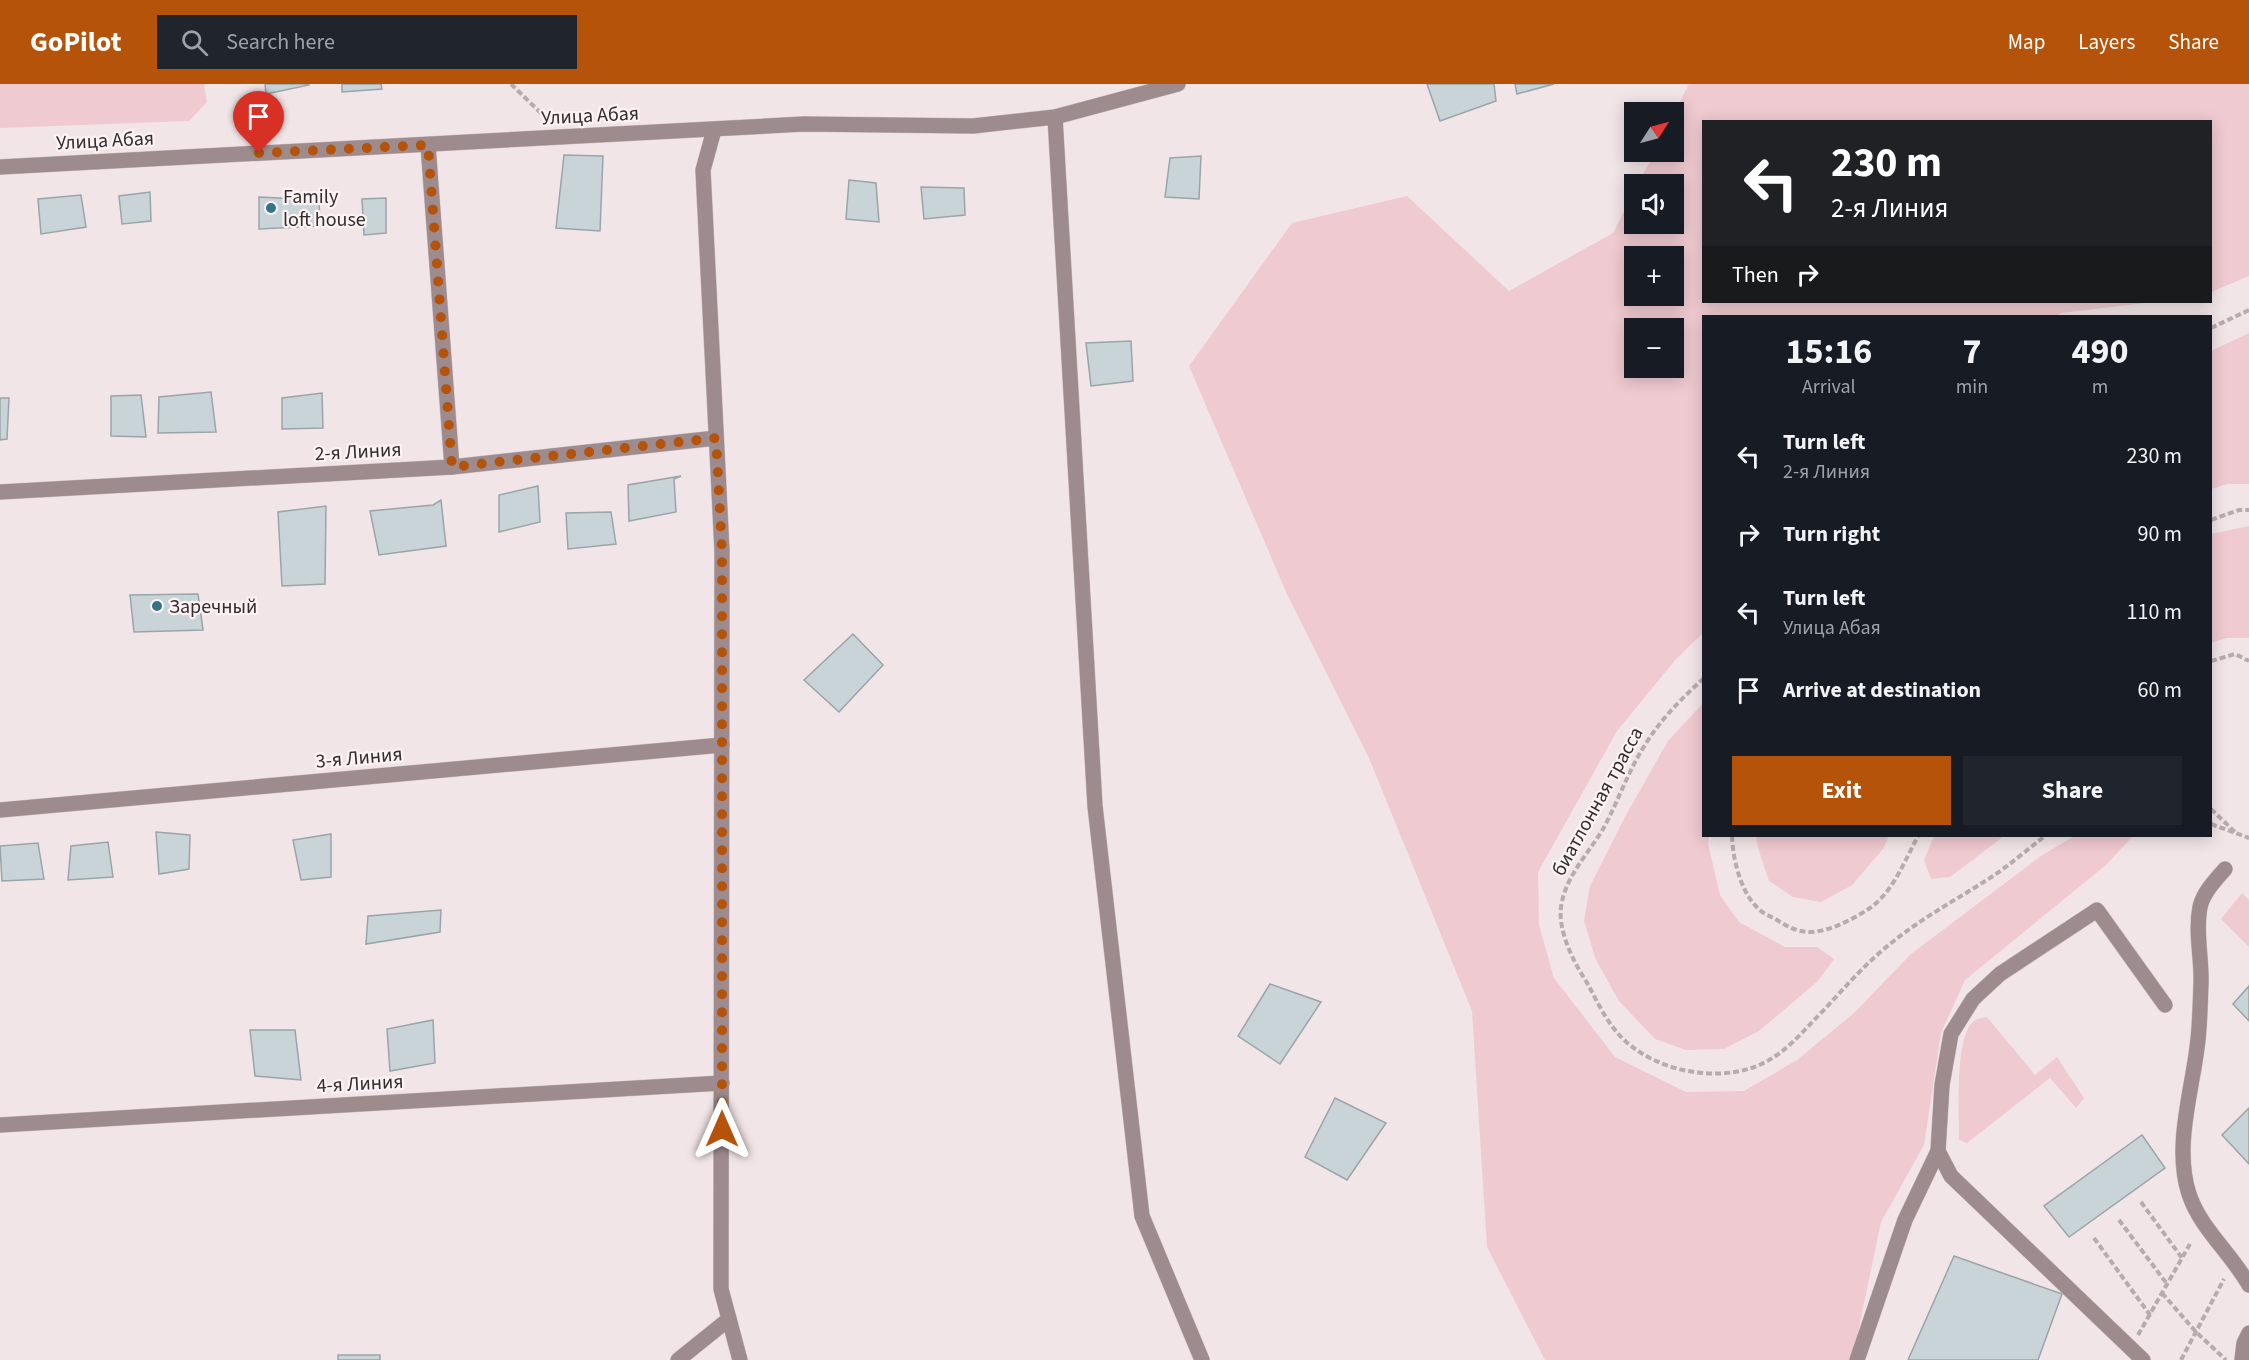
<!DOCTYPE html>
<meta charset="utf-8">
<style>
body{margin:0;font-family:"Source Sans 3",sans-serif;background:#20242c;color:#f1f3f6;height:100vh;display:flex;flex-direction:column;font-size:22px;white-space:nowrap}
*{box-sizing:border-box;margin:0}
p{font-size:20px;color:#9ea1a6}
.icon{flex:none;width:33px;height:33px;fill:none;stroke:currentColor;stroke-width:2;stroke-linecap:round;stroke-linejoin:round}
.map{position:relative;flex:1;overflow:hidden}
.details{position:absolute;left:1702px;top:231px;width:510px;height:522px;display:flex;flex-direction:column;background:#171b24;border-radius:0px;box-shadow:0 3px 15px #0003}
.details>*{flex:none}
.banner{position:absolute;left:1702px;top:36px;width:510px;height:183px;border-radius:0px;box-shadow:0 3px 15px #0003;background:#202124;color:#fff;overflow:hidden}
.needle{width:39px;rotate:54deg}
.tools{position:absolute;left:1624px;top:18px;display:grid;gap:12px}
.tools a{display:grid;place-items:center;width:60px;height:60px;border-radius:0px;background:#171b24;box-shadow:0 3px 15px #0003;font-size:30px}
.pin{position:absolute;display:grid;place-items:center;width:51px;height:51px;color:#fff;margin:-62px -26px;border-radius:50% 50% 50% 0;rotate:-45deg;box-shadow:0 0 6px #0007}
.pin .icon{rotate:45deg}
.me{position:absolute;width:66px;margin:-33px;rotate:0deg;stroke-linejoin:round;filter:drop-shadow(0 0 4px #0008)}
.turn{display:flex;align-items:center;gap:21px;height:126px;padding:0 30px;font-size:27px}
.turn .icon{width:78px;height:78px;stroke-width:2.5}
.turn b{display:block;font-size:42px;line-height:51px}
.then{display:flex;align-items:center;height:57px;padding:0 30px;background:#0003;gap:12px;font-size:22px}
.eta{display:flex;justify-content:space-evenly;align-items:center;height:102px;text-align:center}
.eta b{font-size:36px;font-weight:700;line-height:42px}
.action{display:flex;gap:12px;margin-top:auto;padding:12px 30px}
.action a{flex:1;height:69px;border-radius:0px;background:#b45309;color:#fff;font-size:24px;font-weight:700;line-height:69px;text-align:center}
.action a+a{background:#20242c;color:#f1f3f6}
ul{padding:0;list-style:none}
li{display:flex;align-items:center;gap:18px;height:78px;padding:0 30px}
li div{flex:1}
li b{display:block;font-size:22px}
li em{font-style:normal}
header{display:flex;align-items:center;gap:36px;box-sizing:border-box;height:84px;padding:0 30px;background:#b45309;color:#fff}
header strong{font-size:28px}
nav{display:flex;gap:33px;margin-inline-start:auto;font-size:21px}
.search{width:420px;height:54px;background:#20242c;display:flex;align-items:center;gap:15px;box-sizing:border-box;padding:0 21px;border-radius:0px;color:#9ea1a6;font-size:22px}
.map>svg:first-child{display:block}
.green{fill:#efcad0;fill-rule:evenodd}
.building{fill:#c8d4d8;stroke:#9aa5a9;stroke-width:1.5}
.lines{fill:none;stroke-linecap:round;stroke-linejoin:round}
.minor-casing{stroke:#ccc0c2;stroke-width:16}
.path{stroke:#b6acad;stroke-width:4;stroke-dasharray:6 3;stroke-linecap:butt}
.minor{stroke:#9e8b8e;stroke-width:15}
.route{stroke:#b45309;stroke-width:10;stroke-dasharray:0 18}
.poi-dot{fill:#357488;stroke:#fdf3f4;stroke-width:2}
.labels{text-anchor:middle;stroke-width:4.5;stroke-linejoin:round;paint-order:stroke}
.street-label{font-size:20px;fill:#322d2e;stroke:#fdf3f4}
.poi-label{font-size:20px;fill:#322d2e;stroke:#fdf3f4;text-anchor:start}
</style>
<header>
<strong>GoPilot</strong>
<div class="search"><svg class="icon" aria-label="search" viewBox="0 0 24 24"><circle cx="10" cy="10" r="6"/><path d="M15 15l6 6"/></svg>Search here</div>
<nav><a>Map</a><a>Layers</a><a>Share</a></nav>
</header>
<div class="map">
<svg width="2249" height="1276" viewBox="0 0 2249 1276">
<rect width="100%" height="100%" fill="#f2e5e7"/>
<g class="green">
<path d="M0 0H204L207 18 189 37 0 44Z"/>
<path d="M1689 0H2249V192L2211 208V38H1704V218H2154L2061 229 2057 232H1704V548L1676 575 1617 647 1538 788 1539 841 1554 894 1615 973 1686 1008 1744 1007 1797 976 1854 929 1911 870 2041 772 2074 752H2133L2106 781 1965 896 1941 949 1924 1061 1881 1138 1852 1276H1545L1487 1163 1472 927 1369 674 1287 510 1189 282 1292 139 1407 112 1509 207 1613 149 1635 106V140H1674V100H1638L1655 68H1674V29ZM1635 172H1674V212H1635ZM1635 244H1674V284H1635Z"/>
<path d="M2249 249V400H2227L2211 405V267Z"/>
<path d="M2249 442V554H2227L2211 559V450Z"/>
<path d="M1704 618V752H1709L1708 760 1720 811 1739 838 1785 863H1817L1834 875 1818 897 1759 947 1724 965 1686 966 1655 955 1619 917 1596 876 1584 837 1590 802 1625 733 1668 657Z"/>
<path d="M1756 752H1889L1883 765 1852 801 1821 818 1793 813 1769 797 1758 764Z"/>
<path d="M1934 752H2004L1950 793 1931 795 1924 776Z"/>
<path d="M2242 809 2249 816V863L2221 835Z"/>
<path d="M1987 933 2035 991 2057 973 2084 1014 2076 1024 2050 994 1967 1059 1959 1056C1959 1030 1955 960 1971 940 1975 935 1981 934 1987 933Z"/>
</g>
<g class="building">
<path d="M265 0H309V1L266 10Z"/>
<path d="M342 0H381L382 5 342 8Z"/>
<path d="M1427 0H1494L1496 17 1440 37Z"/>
<path d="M1515 0H1554L1517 10Z"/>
<path d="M564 71 603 72 600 147 556 144Z"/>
<path d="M1201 72 1199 115 1165 113 1170 74Z"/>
<path d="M849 96 876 99 879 138 846 135Z"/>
<path d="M921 103 964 104 965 131 924 135Z"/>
<path d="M150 108 151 137 122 140 119 112Z"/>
<path d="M81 111 86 143 41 150 38 115Z"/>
<path d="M259 113 319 116 320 142 259 145Z"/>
<path d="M386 114V149L364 151 362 115Z"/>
<path d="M1131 257 1133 297 1091 302 1086 259Z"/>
<path d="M211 308 216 348 158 349 159 313Z"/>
<path d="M322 309 323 344 282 345V314Z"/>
<path d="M141 311 146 353 111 352V312Z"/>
<path d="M0 314H9L7 355 0 356Z"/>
<path d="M681 392 674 395 676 428 629 437 628 401Z"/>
<path d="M538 402 540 438 499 448V411Z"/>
<path d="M441 416 446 462 379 471 370 427 433 421Z"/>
<path d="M326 422 325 500 282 502 278 428Z"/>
<path d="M611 428 616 460 568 465 566 429Z"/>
<path d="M198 510 203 546 134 548 130 511Z"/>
<path d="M853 550 883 581 839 628 804 596Z"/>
<path d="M156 748 190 751 189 785 159 790Z"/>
<path d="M331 750V793L301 796 293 756Z"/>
<path d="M108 758 113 793 68 796 71 762Z"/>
<path d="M38 759 44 795 2 797 0 762Z"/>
<path d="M441 826 440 848 366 860 368 832Z"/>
<path d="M1270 900 1321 918 1280 980 1238 952Z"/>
<path d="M2249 902V937L2233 920Z"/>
<path d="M433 936 435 979 390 987 387 945Z"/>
<path d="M250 946H295L301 996 255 992Z"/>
<path d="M1335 1014 1386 1039 1347 1096 1305 1073Z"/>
<path d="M2249 1024V1080L2222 1051Z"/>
<path d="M2142 1051 2165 1084 2069 1153 2044 1122Z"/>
<path d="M1954 1172 2062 1210 2038 1276H1908Z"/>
<rect x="338" y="1271" width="42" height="5"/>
</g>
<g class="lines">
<g class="minor-casing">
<g id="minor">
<path d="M1055 33 1095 722 1142 1132 1202 1276"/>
<path d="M714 46 703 86 722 467 721 1205 740 1276"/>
<path d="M428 61 452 383"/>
<path d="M0 83 804 40 973 42 1055 33 1178 0"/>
<path d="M0 408 452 383 716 354"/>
<path d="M0 726 722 661"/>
<path d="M2225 785C2216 795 2203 809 2200 823 2195 849 2202 874 2201 900 2200 922 2200 943 2197 964 2191 1011 2174 1064 2189 1110 2200 1144 2231 1169 2249 1201"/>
<path d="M0 1041 722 999"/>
<path d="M1938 1067 1951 1092 2143 1276"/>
<path d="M678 1276 729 1235"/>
<path d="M1857 1276 1905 1136 1938 1067 1942 1001 1951 950 1973 915 2000 890 2097 826 2165 921"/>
<path d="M2242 1276 2244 1259 2249 1249"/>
</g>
</g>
<g class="path">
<path d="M511 0 549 37"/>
<path d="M2211 244 2249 226"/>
<path d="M2211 436 2239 426H2249"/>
<path d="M2211 577 2235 570 2249 577"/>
<path d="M1704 594C1681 615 1661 635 1645 661 1628 687 1618 718 1603 745 1588 770 1565 793 1561 823 1558 847 1573 877 1586 897 1595 913 1603 931 1615 946 1646 985 1711 1000 1757 982 1782 972 1800 951 1818 932 1843 906 1866 878 1895 856 1925 832 1961 813 1993 792 2011 780 2028 765 2045 752"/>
<path d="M2211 725 2236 749"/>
<path d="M2211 740 2249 754"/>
<path d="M1732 752C1733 776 1741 811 1761 827 1766 831 1772 833 1777 836 1788 843 1797 848 1811 848 1830 847 1854 835 1870 824 1893 808 1905 776 1918 752"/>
<path d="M2141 1118 2182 1174"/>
<path d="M2119 1136 2167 1200"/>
<path d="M2094 1154 2150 1231"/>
<path d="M2162 1209 2196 1248 2226 1276"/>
<path d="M2138 1251 2190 1160"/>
<path d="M2181 1276 2224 1195"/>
</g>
<use href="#minor" class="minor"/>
</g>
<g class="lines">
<path class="route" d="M259 69 428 61 452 383 716 354 722 467V1045"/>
</g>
<g class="poi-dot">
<circle cx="271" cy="124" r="6"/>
<circle cx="157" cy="522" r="6"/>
</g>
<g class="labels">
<g class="street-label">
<text transform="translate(590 31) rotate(-3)" y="7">Улица Абая</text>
<text transform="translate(105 56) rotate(-3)" y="7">Улица Абая</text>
<text transform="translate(358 367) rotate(-3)" y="7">2-я Линия</text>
<text transform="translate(359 673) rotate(-5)" y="7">3-я Линия</text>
<text transform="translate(1597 717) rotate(-61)" y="7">биатлонная трасса</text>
<text transform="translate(360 999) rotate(-3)" y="7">4-я Линия</text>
</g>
<g class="poi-label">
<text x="283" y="119">Family<tspan x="283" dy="23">loft house</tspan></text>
<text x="169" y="529">Заречный</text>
</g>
</g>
</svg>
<div class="tools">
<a><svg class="needle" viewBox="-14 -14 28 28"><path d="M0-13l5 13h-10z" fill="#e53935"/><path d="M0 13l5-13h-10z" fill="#9ea1a6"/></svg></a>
<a><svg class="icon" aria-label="sound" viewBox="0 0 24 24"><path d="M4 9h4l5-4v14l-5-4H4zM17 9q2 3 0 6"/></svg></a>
<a>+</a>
<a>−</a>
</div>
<div class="pin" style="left:259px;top:69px;background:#d93025"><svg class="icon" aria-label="arrive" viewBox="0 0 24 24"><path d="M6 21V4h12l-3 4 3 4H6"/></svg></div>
<svg class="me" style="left:722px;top:1045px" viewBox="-20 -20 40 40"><path d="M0-17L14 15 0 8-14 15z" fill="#b45309" stroke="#fff" stroke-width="4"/></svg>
<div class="banner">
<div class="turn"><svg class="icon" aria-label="left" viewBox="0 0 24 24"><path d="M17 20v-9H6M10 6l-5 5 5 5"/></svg><div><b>230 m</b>2-я Линия</div></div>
<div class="then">Then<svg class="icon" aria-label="right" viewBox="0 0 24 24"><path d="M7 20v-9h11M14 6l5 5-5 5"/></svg></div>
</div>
<section class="details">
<div class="eta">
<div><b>15:16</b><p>Arrival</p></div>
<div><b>7</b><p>min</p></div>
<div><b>490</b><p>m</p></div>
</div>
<ul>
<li><svg class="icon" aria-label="left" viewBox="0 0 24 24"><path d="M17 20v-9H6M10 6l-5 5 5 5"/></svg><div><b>Turn left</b><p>2-я Линия</p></div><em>230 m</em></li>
<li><svg class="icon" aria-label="right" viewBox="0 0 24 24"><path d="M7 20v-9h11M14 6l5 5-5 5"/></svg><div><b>Turn right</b></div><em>90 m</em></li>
<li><svg class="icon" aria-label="left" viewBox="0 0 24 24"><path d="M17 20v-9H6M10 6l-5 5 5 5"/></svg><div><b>Turn left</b><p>Улица Абая</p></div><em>110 m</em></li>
<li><svg class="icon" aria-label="arrive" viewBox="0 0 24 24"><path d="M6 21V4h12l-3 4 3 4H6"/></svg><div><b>Arrive at destination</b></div><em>60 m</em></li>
</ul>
<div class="action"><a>Exit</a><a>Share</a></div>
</section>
</div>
